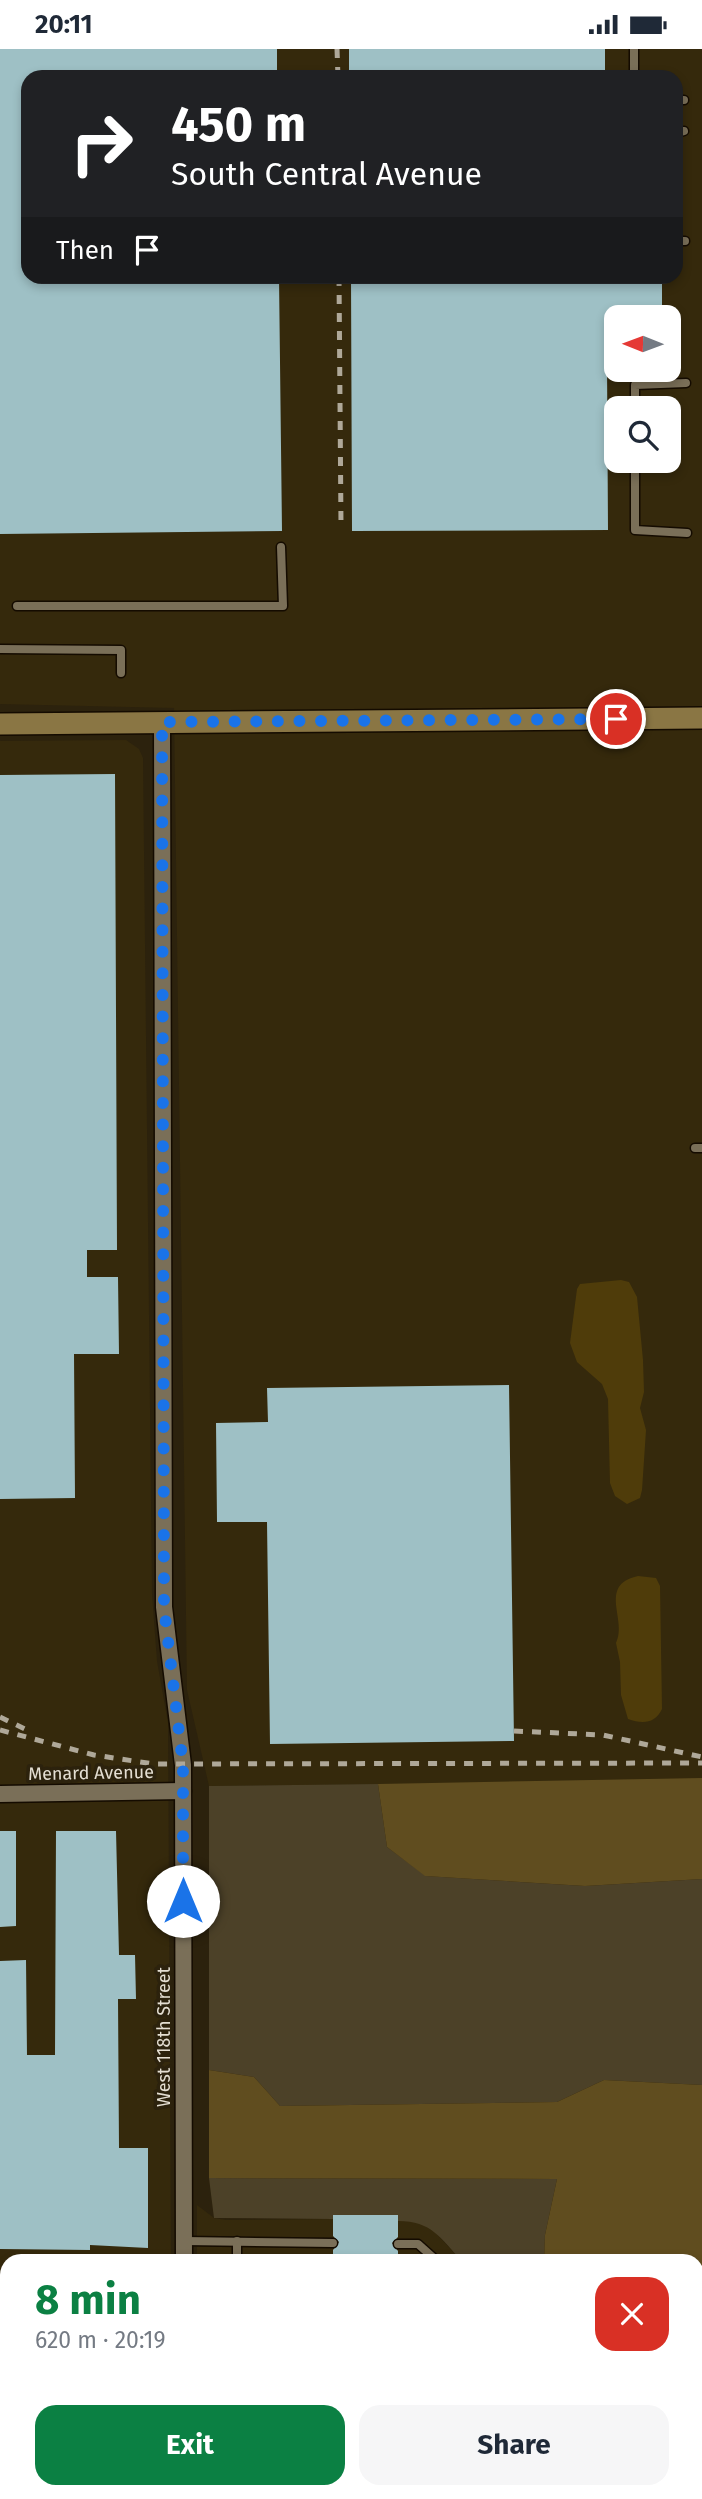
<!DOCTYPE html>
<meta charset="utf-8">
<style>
body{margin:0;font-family:"Fira Sans",sans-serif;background:#f6f6f7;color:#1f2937;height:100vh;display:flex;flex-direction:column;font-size:26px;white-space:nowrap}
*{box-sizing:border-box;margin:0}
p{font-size:23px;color:#747a83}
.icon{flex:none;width:38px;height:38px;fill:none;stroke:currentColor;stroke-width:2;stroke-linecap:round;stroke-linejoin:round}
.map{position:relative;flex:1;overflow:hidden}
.side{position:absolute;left:0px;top:2205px;width:704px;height:245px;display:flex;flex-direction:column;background:#fff;border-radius:21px 21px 0 0;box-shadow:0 4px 10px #0003}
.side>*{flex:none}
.top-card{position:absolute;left:21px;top:21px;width:662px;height:214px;border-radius:21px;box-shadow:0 4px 10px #0003;background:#202124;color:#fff;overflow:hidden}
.needle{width:46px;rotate:271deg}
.tools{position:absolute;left:604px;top:256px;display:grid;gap:14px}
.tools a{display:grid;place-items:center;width:77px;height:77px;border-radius:14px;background:#fff;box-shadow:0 4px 10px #0003;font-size:35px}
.pin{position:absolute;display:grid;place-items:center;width:60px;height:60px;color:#fff;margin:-30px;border:4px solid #fff;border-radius:50%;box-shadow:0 2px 7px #0007}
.me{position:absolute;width:77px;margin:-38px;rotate:0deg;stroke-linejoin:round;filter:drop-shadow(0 0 5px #0008)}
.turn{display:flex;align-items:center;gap:24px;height:147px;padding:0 35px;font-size:32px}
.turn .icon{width:91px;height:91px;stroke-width:2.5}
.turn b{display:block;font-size:49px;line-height:60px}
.then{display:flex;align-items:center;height:66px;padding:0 35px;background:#0003;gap:14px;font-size:26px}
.round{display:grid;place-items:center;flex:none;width:74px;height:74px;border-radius:21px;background:#f6f6f7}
.overview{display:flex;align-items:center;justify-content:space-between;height:119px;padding:0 35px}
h1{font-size:42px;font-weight:700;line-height:52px;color:#0b8043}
.cta{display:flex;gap:14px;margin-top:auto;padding:14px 35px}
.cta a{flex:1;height:80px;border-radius:21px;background:#0b8043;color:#fff;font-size:28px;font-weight:700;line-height:80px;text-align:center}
.cta a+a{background:#f6f6f7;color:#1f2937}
.status{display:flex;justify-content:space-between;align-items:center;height:49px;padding:0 35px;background:#fff;direction:ltr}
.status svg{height:19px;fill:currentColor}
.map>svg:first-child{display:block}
.built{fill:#35290c;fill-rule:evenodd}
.green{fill:#4c4128}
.forest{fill:#604d1f}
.water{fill:#4f3c0a}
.building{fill:#9ec0c5}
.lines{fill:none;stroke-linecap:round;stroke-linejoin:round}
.lane-casing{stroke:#140b00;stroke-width:11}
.street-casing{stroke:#140b00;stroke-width:19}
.secondary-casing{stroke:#140b00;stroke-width:24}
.lane{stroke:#7a6f58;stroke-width:8}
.street{stroke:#7a6f58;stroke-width:16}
.secondary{stroke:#8a7644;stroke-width:21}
.rail{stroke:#afa899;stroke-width:5;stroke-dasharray:9 9;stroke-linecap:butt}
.route{stroke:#1a73e8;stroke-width:12;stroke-dasharray:0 21.6}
.labels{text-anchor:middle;stroke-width:7;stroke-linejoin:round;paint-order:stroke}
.street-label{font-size:18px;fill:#e4ded2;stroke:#2c220d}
</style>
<div class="status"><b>20:11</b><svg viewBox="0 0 49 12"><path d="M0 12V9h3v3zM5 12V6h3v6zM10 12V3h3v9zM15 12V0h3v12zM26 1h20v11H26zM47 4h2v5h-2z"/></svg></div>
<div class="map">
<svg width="702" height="2450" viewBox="0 0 702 2450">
<rect width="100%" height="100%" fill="#2c220d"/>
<g class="built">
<path d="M0 0H702V1732L209 1737 187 1641 174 659 0 655ZM28 28H676V228H28ZM616 268H668V320H616ZM616 359H668V411H616Z"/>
<path d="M126 691 139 700 143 709 152 1545 157 1612 168 1674 171 2212H7V2443H172V2450H0V692Z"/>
<path d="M197 2156 214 2169 226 2171 333 2170V2166H398V2172H416L429 2177 462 2212H197Z"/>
<rect x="197" y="2443" width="259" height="7"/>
</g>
<g class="green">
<path d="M378 1735 387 1798 426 1827 585 1837 702 1830V2036L604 2031 557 2053 280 2057 254 2028 209 2021V1737Z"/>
<path d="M209 2129 557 2130 545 2186 544 2212H462C440 2189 432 2172 398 2172L397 2166H333V2170L214 2169Z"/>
<rect x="456" y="2443" width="237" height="7"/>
</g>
<g class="forest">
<path d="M702 1729V1830L585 1837 425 1827 387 1798 378 1735Z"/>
<path d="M209 2021 254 2028 280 2057 557 2053 604 2031 702 2036V2450H693V2443H696V2212H544L545 2186 557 2130 209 2129Z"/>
</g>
<g class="water">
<path d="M621 1231 629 1233 637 1248 643 1311 644 1343 640 1359 646 1381 642 1441 640 1449 627 1455 615 1447 610 1434 608 1350 602 1335 577 1313 570 1294 577 1240 580 1235Z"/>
<path d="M638 1527 656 1529 660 1537 662 1660C655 1675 642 1675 628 1670L621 1646 620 1613 616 1594C628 1571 597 1536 638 1527Z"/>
<path d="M488 2443C515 2443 607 2437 625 2450H488Z"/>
</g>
<g class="building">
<path d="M0 0H277V28H28V228H279L282 482 0 485Z"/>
<rect x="349" y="0" width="256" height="28"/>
<path d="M351 228H662V268H616V313H607L608 481 352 482Z"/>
<path d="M115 725 117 1201H87V1228H118L119 1305H74L75 1449 0 1450V726Z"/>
<path d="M509 1336 514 1692 270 1695 267 1473H217L216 1374 268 1373 267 1339Z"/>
<path d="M0 1782H16V1877L0 1878Z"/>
<path d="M56 1782H116L119 1906H135L136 1950H118L119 2099H148V2199L90 2196V2201L0 2200V1912L26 1911 27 2006H55Z"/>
<path d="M333 2166H398V2188L392 2194 398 2202V2212H333V2201L339 2193 333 2187Z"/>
</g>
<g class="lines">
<g class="lane-casing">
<g id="lane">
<path d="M634 28V0"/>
<path d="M676 51H684"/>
<path d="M676 84 684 82"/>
<path d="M676 192H685"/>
<path d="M635 359V336L686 334"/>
<path d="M635 411V481L687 484"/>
<path d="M17 557H283L281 498"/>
<path d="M0 600 121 601V624"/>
<path d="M695 1099H702"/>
<path d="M184 2192 333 2194"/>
<path d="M237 2192V2212"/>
<path d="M398 2195H418L437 2212"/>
<path d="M0 2315 7 2316"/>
<path d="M427 2450V2443"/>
</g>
</g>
<g class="street-casing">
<g id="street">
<path d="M162 673 164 1558 183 1716 184 2212"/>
<path d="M0 1745 183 1742"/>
<path d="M0 2261H7"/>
<path d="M186 2443V2450"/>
</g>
</g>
<g class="secondary-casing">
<path id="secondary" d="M0 675 702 669"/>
</g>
<use href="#lane" class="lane"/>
<use href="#street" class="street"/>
<use href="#secondary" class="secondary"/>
<g class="rail">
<path d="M337 0 338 28"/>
<path d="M339 228 341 476"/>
<path d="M0 1668 25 1680"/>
<path d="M0 1681 94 1706 154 1715 702 1714"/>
<path d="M514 1682 603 1686 702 1708"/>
<path d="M702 2321V2373"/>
</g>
</g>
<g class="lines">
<path class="route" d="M183 1852V1716L164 1558 162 673 616 670"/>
</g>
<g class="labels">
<g class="street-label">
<text transform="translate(91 1724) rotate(-1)" y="6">Menard Avenue</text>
<text transform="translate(164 1988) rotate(-90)" y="6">West 118th Street</text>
</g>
</g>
</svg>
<div class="tools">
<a><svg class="needle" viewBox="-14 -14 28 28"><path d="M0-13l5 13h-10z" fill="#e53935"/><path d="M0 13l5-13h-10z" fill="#747a83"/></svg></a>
<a><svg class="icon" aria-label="search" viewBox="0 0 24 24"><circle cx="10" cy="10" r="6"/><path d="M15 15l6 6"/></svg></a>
</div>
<div class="pin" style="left:616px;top:670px;background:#d93025"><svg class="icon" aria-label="arrive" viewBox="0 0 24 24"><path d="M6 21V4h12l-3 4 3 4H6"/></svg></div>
<svg class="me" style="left:183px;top:1852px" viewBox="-20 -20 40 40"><circle r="19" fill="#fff"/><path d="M0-13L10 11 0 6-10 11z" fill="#1a73e8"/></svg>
<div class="top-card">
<div class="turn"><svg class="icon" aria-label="right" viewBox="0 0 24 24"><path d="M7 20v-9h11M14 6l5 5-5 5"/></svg><div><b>450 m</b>South Central Avenue</div></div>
<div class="then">Then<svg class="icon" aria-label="arrive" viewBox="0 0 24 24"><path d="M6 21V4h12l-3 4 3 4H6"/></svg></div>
</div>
<section class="side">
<div class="overview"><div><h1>8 min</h1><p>620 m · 20:19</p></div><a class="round" style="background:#d93025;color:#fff"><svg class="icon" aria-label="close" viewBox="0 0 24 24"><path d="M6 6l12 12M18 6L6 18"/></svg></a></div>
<div class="cta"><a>Exit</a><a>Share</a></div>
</section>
</div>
